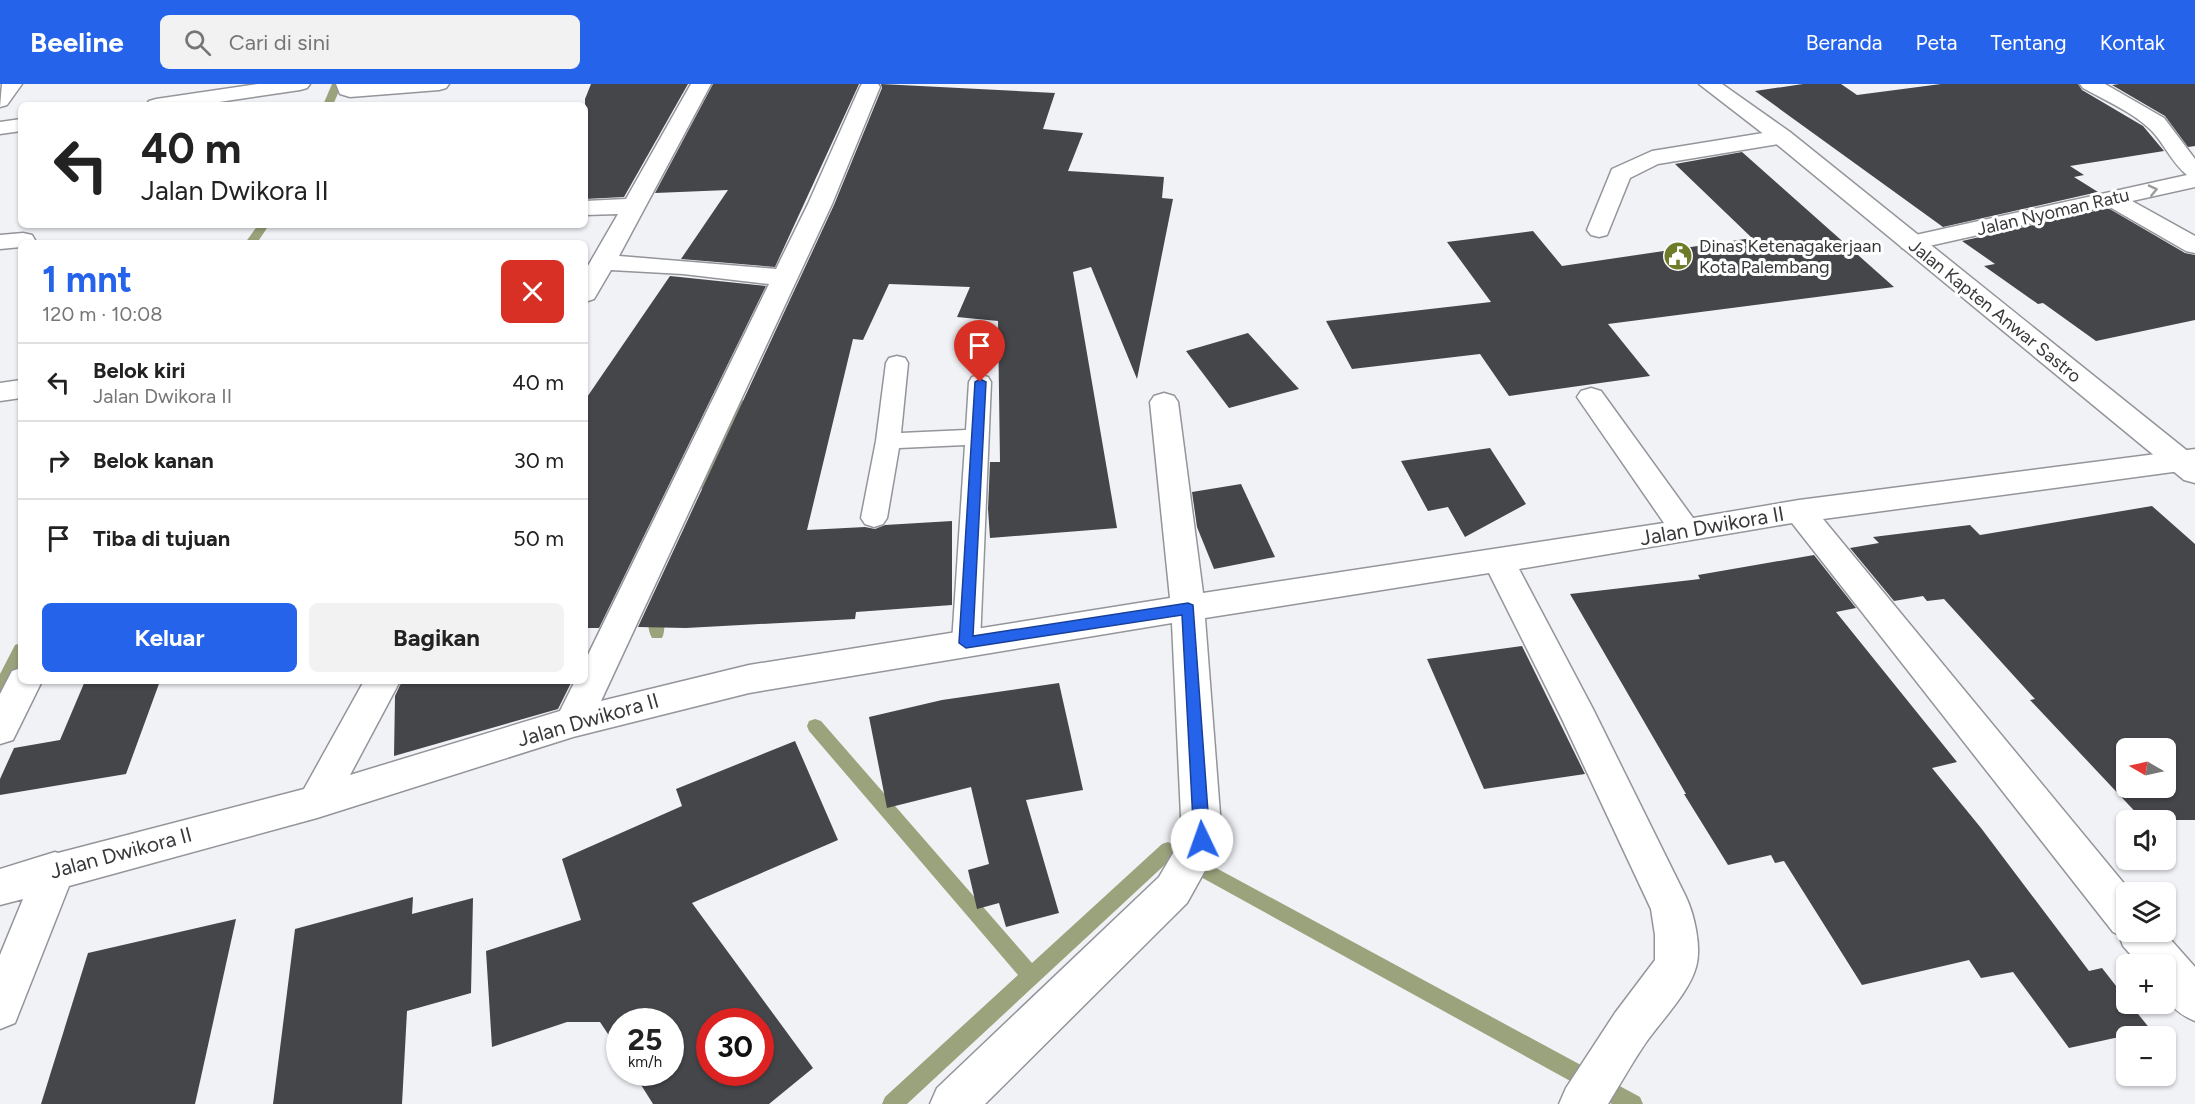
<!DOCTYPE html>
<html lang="id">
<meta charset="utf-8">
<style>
body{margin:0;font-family:Figtree,sans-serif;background:#f2f2f2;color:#222;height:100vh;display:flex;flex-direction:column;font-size:22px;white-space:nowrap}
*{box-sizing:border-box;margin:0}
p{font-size:20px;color:#767676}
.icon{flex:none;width:33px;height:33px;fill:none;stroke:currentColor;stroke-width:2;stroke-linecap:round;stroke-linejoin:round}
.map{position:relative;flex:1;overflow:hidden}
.drawer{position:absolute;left:18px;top:156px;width:570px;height:444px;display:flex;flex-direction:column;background:#fff;border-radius:9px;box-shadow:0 2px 4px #0004}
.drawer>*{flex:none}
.top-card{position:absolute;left:18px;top:18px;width:570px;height:126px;border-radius:9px;box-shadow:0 2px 4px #0004;background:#fff;color:#222;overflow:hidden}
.needle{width:39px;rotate:279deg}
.buttons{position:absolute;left:2116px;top:654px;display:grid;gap:12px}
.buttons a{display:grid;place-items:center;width:60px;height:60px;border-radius:9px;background:#fff;box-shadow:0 2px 4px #0004;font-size:30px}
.speed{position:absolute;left:606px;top:924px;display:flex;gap:12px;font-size:30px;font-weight:700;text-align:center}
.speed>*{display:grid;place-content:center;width:78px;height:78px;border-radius:50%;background:#fff;box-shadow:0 2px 4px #0004;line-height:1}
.speed small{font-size:15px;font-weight:400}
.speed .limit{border:9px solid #d22;background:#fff;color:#111}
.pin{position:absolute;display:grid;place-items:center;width:51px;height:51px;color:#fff;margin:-62px -26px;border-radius:50% 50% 50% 0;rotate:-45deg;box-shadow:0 0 6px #0007}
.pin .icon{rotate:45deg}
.me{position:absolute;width:66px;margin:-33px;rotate:357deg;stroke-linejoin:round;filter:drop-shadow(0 0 4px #0008)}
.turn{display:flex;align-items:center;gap:21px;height:126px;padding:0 24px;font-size:27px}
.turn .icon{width:78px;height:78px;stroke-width:2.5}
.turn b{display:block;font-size:42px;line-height:51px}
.round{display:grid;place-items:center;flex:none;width:63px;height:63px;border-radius:9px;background:#f2f2f2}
.summary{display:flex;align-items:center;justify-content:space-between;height:102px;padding:0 24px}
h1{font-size:36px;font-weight:700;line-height:45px;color:#2563eb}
.button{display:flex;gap:12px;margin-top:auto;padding:12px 24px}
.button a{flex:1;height:69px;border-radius:9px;background:#2563eb;color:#fff;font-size:24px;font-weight:700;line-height:69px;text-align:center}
.button a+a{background:#f2f2f2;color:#222}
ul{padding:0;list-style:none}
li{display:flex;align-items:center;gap:18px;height:78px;padding:0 24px;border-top:2px solid #e0e0e0}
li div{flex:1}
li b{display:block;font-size:22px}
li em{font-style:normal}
header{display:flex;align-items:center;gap:36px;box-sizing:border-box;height:84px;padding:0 30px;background:#2563eb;color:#fff}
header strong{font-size:28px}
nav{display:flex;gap:33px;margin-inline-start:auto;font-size:21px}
.search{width:420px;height:54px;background:#f2f2f2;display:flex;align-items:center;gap:15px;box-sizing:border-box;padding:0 21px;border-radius:9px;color:#767676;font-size:22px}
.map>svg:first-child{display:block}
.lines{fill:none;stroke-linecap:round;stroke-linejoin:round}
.stream{fill:#9aa37c;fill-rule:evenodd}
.building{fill:#45464a;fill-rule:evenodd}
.service-casing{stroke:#94959a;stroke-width:3}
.minor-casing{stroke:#94959a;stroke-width:3}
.tertiary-casing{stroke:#94959a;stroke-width:3}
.service{fill:#fff;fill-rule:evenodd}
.minor{fill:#fff;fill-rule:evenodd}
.tertiary{fill:#fff;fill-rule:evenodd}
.oneway{stroke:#9b9c9c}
.route{fill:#2563eb;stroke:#184099;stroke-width:1.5}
.labels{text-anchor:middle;stroke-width:6;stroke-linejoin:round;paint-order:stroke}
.far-street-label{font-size:18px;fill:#37383a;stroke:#fff}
.far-poi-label{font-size:18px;fill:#37383a;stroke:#fff;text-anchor:start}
.street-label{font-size:21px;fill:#37383a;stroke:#fff}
</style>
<header>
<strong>Beeline</strong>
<div class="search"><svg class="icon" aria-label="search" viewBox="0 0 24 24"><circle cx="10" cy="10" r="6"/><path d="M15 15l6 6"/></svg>Cari di sini</div>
<nav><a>Beranda</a><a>Peta</a><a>Tentang</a><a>Kontak</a></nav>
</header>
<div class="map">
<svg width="2195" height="1020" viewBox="0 0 2195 1020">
<rect width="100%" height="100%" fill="#f0f2f6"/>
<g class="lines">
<g class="stream">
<path d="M332 0H342L333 21H323Z"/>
<path d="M258 141H269L257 159H245Z"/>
<path d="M739 314 745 318 712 401 705 406 700 404 698 401 733 318Z"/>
<path d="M659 519 664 521 667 525C663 536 666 547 662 554H652C646 543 648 532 654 521Z"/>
<path d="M21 559V580L6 610 0 611V590L15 561Z"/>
<path d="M815 635 821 637 1032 879 1162 760 1168 758 1640 1013 1643 1020H1612L1170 776 907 1020H882L885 1013 1018 891 809 647 807 642 809 637Z"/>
</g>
</g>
<g class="building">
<path d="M591 0H688L624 113 585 115V15Z"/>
<path d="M713 0H859L775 183 681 175 728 106 655 109Z"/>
<path d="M881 0 1055 9 1043 45 1083 49 1068 87 1164 93 1162 114 1173 115 1137 295 1091 183 1073 188 1117 444 990 454 988 425 990 378H1000L998 237 957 233 970 203 889 200 863 256 853 255 807 446 865 443 875 445 885 441 952 437V521L856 528 855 535 686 544 638 543 834 121 882 4Z"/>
<path d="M1803 0H1841L1857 11 1941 0H2078L2082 6 2143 42 2164 67 2070 82 2084 91 2074 93 2098 108 1943 143 1755 7Z"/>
<path d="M2119 0H2195V62L2188 63 2165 32 2112 1Z"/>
<path d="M1742 68 1894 203 1608 240 1650 292 1509 312 1480 270 1352 285 1326 237 1491 218 1447 158 1533 147 1562 182 1752 154 1675 80Z"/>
<path d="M2108 124 2185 169 2195 171V236L2096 257 2043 219 2038 220 1984 182 1995 180 1962 157Z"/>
<path d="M670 192 766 202 599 544H585V316Z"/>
<path d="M1248 249 1299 305 1229 324 1186 267Z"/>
<path d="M1490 364 1526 420 1465 453 1448 423 1428 427 1401 377Z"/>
<path d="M1241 400 1275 473 1214 485 1197 443 1192 408Z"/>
<path d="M2152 422 2195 460V736H2143L2030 616 2035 615 1944 515 1927 517 1923 512 1894 517 1850 464 1879 459 1873 453 1970 441 1980 451ZM2127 664H2166V704H2127Z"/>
<path d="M1814 471 1856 524 1836 528 1957 678 1932 684 1981 744 2089 887 2102 884 2127 916V920H2130L2151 946 2069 964 2013 888 1981 894 1969 876 1862 901 1784 777 1775 779 1771 771 1728 781 1684 710H1686L1570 510 1700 495 1698 491Z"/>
<path d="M1522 562 1585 690 1484 705 1427 575Z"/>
<path d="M85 597H160L126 690 0 711V695L14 664 60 656Z"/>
<path d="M402 597H572L558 625 394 672 395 612Z"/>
<path d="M1059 599 1083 706 1026 716 1059 829 1006 843 999 819 977 825 968 786 989 780 971 703 887 724 869 633 942 616Z"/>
<path d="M795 657 838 756 692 819 813 984 769 1020H653L633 988H670V938H620V968L600 938H567L492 963 486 867 581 836 562 775 682 722 676 705ZM710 938H760V988H710Z"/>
<path d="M413 813 412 830 473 814 471 909 407 927 402 1020H273L295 845Z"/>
<path d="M236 835 195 1020H41L88 869Z"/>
</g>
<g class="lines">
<g class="service-casing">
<path id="service" d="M897 272 905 274 908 279 901 349 966 346 969 298 972 293 980 291 988 293 991 298 980 559 976 567 966 570 956 567 952 559 965 361 899 364 887 434 883 440 874 443 865 440 861 434 876 357 886 279 889 274Z"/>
</g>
<g class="minor-casing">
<g id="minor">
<path d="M2 0H22L7 21 0 23Z"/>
<path d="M258 0H310L307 4 300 6 199 21H146L149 17 156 15Z"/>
<path d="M336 0H449L446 4 439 6 350 13 340 10Z"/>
<path d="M691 0H711L619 172 776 185 808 120 860 3 862 0H878L880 3 832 120 601 617 749 581 1170 514 1150 318 1154 312 1164 309 1174 312 1178 318 1203 509 1664 439 1577 313 1581 307 1591 304 1601 307 1693 434 1799 416 2195 365V385L1823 435 2131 808H2127V848H2164L2195 883V937C2164 924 2166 910 2166 880H2139L2123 862 2119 851 2113 848 1792 439 1519 485 1593 625 1685 811C1694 829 1702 863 1696 883 1690 907 1662 936 1647 957 1633 977 1621 999 1608 1020H1559L1566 1004 1615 929 1655 876V851L1651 825 1562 635 1489 489 1205 534 1222 756 1187 819 985 1020H930L937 1004 1159 793 1182 754 1172 539 749 609 573 653 317 734 69 802 15 939 0 945V871L23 815 0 821V785L55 768 58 769 304 705 364 597H400L350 691 560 627 575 597H585V577L769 200 683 190 611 186 594 215 585 218V187L618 130 585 131V117L626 115Z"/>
<path d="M2080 0H2105L2164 34 2195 75V103L2132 117 2195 152V169L2186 167 2108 122 1911 166 1902 164 1899 159 1902 154 2187 91C2172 79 2165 61 2152 47 2133 28 2106 17 2083 4Z"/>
<path d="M21 35V47L0 50V38Z"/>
<path d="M1782 46 1790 48 1793 53 1790 58 1658 80 1630 94 1607 151 1599 153 1591 151 1587 146 1612 85 1652 67Z"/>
<path d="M23 149 32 151 35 156 33 159H21V163L0 165V151Z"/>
<path d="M21 296V314L0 317V299Z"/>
<path d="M21 584V597H42L13 656 0 660V610L12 587Z"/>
</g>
</g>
<g class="tertiary-casing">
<path id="tertiary" d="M1699 0H1722L1790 48 2195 373V399L2184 396 1774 58Z"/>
</g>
<use href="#service" class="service"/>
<use href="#minor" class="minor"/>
<use href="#tertiary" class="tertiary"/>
</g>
<defs><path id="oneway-chevron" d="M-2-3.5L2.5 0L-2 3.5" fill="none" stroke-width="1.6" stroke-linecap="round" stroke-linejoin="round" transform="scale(1.5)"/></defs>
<use class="oneway" href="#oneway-chevron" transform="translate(2153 106) rotate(-13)"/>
<path class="route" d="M980 295 986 298 973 552 1188 519 1193 521 1210 756 1208 761 1202 763 1196 761 1194 756 1182 531 966 564 959 559 975 298Z"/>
<defs>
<g id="civic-disc" transform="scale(1.5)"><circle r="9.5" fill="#6e7c29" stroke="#fff"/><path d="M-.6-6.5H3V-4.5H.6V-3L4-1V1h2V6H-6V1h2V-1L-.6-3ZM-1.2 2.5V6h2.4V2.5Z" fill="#fff"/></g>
</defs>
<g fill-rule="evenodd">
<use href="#civic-disc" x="1678" y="172"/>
</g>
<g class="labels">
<g class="far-street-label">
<text transform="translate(2053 128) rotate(-13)" y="6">Jalan Nyoman Ratu</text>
<text transform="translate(1995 227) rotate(39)" y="6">Jalan Kapten Anwar Sastro</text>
</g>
<g class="far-poi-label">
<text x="1699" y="168">Dinas Ketenagakerjaan<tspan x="1699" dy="21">Kota Palembang</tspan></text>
</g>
<g class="street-label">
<text transform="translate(1712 442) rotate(-10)" y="7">Jalan Dwikora II</text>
<text transform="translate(588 636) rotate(-16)" y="7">Jalan Dwikora II</text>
<text transform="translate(121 769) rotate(-15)" y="7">Jalan Dwikora II</text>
</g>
</g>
</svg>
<div class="buttons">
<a><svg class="needle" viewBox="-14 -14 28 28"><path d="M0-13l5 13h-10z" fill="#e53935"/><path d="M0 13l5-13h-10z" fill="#767676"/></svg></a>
<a><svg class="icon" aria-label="sound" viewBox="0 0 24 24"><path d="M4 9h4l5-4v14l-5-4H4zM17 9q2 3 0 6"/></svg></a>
<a><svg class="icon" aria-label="layers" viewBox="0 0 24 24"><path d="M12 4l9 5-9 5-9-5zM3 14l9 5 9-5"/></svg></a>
<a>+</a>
<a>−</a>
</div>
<div class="speed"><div>25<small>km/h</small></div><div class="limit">30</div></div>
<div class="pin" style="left:980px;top:298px;background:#d93025"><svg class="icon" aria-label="arrive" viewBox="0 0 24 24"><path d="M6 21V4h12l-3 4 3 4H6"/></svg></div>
<svg class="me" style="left:1202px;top:756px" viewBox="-20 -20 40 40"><circle r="19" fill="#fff"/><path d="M0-13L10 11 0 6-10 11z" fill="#2563eb"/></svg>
<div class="top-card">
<div class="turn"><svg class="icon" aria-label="left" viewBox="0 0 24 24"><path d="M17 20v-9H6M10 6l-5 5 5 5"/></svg><div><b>40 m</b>Jalan Dwikora II</div></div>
</div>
<section class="drawer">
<div class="summary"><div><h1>1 mnt</h1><p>120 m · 10:08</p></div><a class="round" style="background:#d93025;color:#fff"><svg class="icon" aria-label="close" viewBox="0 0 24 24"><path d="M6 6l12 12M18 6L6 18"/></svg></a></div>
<ul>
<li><svg class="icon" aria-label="left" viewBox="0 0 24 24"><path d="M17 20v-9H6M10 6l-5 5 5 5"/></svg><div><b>Belok kiri</b><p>Jalan Dwikora II</p></div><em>40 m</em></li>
<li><svg class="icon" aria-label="right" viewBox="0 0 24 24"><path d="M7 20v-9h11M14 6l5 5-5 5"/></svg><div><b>Belok kanan</b></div><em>30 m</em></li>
<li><svg class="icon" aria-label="arrive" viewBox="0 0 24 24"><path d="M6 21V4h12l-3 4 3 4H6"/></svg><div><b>Tiba di tujuan</b></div><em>50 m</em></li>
</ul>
<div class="button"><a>Keluar</a><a>Bagikan</a></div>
</section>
</div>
